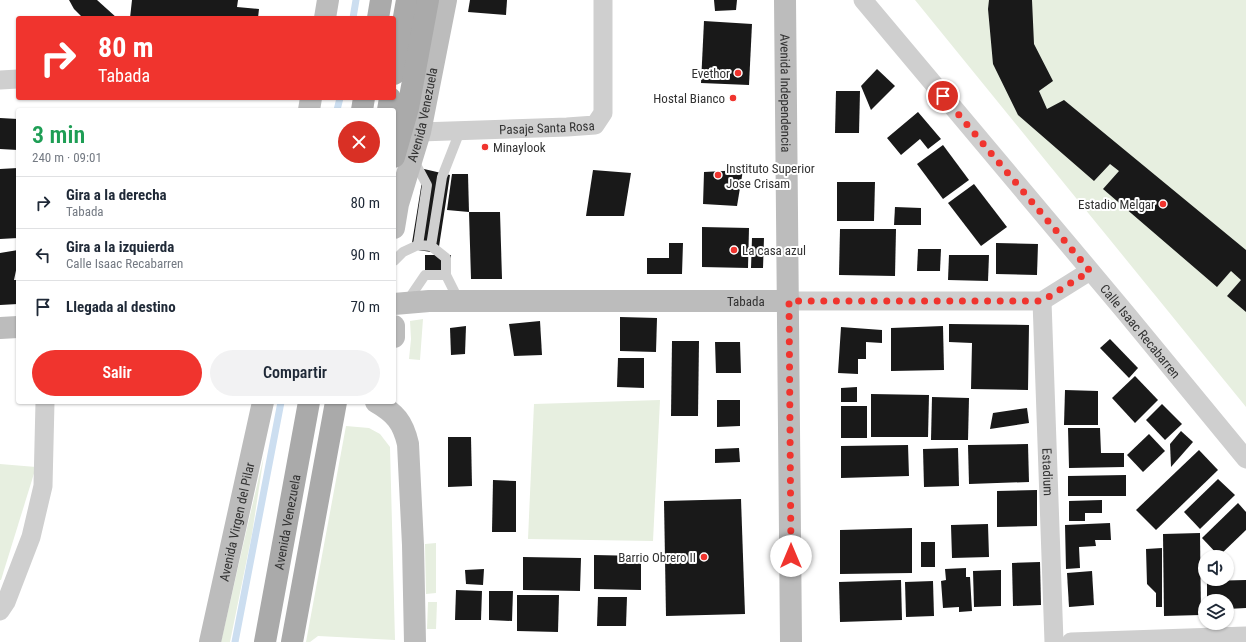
<!DOCTYPE html>
<html lang="es">
<meta charset="utf-8">
<style>
body{margin:0;font-family:"Roboto Condensed",sans-serif;background:#f2f2f3;color:#1f2937;height:100vh;display:flex;flex-direction:column;font-size:15px;white-space:nowrap}
*{box-sizing:border-box;margin:0}
p{font-size:13px;color:#747a83}
.icon{flex:none;width:22px;height:22px;fill:none;stroke:currentColor;stroke-width:2;stroke-linecap:round;stroke-linejoin:round}
.map{position:relative;flex:1;overflow:hidden}
.side{position:absolute;left:16px;top:108px;width:380px;height:296px;display:flex;flex-direction:column;background:#fff;border-radius:4px;box-shadow:0 1px 3px #0004}
.side>*{flex:none}
.banner{position:absolute;left:16px;top:16px;width:380px;height:84px;border-radius:4px;box-shadow:0 1px 3px #0004;background:#f0342e;color:#fff;overflow:hidden}
.tools{position:absolute;left:1198px;top:550px;display:grid;gap:8px}
.tools a{display:grid;place-items:center;width:36px;height:36px;border-radius:50%;background:#fff;box-shadow:0 1px 3px #0004;font-size:20px}
.pin{position:absolute;display:grid;place-items:center;width:34px;height:34px;color:#fff;margin:-17px;border:2px solid #fff;border-radius:50%;box-shadow:0 1px 4px #0007}
.me{position:absolute;width:44px;margin:-22px;rotate:0deg;stroke-linejoin:round;filter:drop-shadow(0 0 3px #0008)}
.turn{display:flex;align-items:center;gap:14px;height:84px;padding:0 16px;font-size:18px}
.turn .icon{width:52px;height:52px;stroke-width:2.5}
.turn b{display:block;font-size:28px;line-height:34px}
.round{display:grid;place-items:center;flex:none;width:42px;height:42px;border-radius:21px;background:#f2f2f3}
.overview{display:flex;align-items:center;justify-content:space-between;height:68px;padding:0 16px}
h1{font-size:24px;font-weight:600;line-height:30px;color:#1e9e55}
.action{display:flex;gap:8px;margin-top:auto;padding:8px 16px}
.action a{flex:1;height:46px;border-radius:24px;background:#f0342e;color:#fff;font-size:16px;font-weight:600;line-height:46px;text-align:center}
.action a+a{background:#f2f2f3;color:#1f2937}
ul{padding:0;list-style:none}
li{display:flex;align-items:center;gap:12px;height:52px;padding:0 16px;border-top:1px solid #e0e1e3}
li div{flex:1}
li b{display:block;font-size:15px}
li em{font-style:normal}
.map>svg:first-child{display:block}
.green{fill:#e7efe0}
.lines{fill:none;stroke-linecap:round;stroke-linejoin:round}
.stream{stroke:#ccdef0;stroke-width:7}
.building{fill:#191919}
.lane{stroke:#cfcfcf;stroke-width:10}
.street{stroke:#cfcfcf;stroke-width:19}
.secondary{stroke:#bcbcbc;stroke-width:22}
.primary{stroke:#aaa;stroke-width:22}
.route{stroke:#f0342e;stroke-width:7;stroke-dasharray:0 12.6}
.poi-dot{fill:#f0342e;stroke:#fff;stroke-width:1.5}
.labels{text-anchor:middle;stroke-width:4;stroke-linejoin:round;paint-order:stroke}
.poi-label{font-size:13px;fill:#323232;stroke:#fff;text-anchor:end}
.street-label{font-size:13px;fill:#323232;stroke:#fff}
</style>
<div class="map">
<svg width="1246" height="642" viewBox="0 0 1246 642">
<rect width="100%" height="100%" fill="#fff"/>
<g class="green">
<path d="M915 0H1246V407Z"/>
<path d="M423 319 420 360 409 359 411 339 410 321Z"/>
<path d="M660 400 653 541 528 539 534 404Z"/>
<path d="M346 426 369 428 380 434 390 447 395 640 318 636 310 642H306Z"/>
<path d="M264 455 252 534 230 642H221L247 528Z"/>
<path d="M0 464 36 467 1 580H0Z"/>
<path d="M436 543V593L426 594 425 544Z"/>
<path d="M428 602H437L436 629H427Z"/>
</g>
<g class="lines">
<g class="stream">
<path d="M353 18 356 0"/>
<path d="M337 110 340 98"/>
<path d="M235 642 281 402"/>
</g>
</g>
<g class="building">
<path d="M69 0H97L117 18H83L74 9Z"/>
<path d="M132 0H238L237 7 259 9 258 18H130Z"/>
<path d="M470 0H507L506 15 468 12Z"/>
<path d="M714 0H737L736 10 715 11Z"/>
<path d="M989 0H1032L1034 44 1053 81 1039 91 1047 109 1064 100 1246 250V312L1227 296 1241 280 1231 271 1217 287 1103 189 1119 171 1110 164 1094 181 1018 115 993 64 988 9Z"/>
<path d="M704 21 752 24 749 85 701 83Z"/>
<path d="M877 69 895 86 871 110 861 86Z"/>
<path d="M836 91H860L859 133H835Z"/>
<path d="M918 112 941 139 928 149 920 139 901 155 887 138Z"/>
<path d="M0 118 18 119V150L0 149Z"/>
<path d="M943 145 969 180 943 199 917 164Z"/>
<path d="M18 168V238L0 239V169Z"/>
<path d="M424 169 450 175 438 253 411 249Z"/>
<path d="M593 170 631 173 624 216H586Z"/>
<path d="M743 170 737 206 703 204 704 172Z"/>
<path d="M452 174H468L469 212 447 210Z"/>
<path d="M837 182H875L874 221H837Z"/>
<path d="M974 184 1007 227 981 246 948 203Z"/>
<path d="M895 207 921 208V225H894Z"/>
<path d="M469 212H500L502 279H471Z"/>
<path d="M702 227 749 228 748 268 702 267Z"/>
<path d="M840 229H896L895 276 839 275Z"/>
<path d="M752 238H764L763 268H751Z"/>
<path d="M669 243H683L682 274H647V258H669Z"/>
<path d="M996 243 1038 244 1037 275 996 274Z"/>
<path d="M918 249H941L940 271H917Z"/>
<path d="M18 250V261L14 280H18V304L0 305V253Z"/>
<rect x="425" y="255" width="26" height="17"/>
<path d="M949 255H989L988 281 948 280Z"/>
<path d="M620 317 657 318 656 352 620 351Z"/>
<path d="M540 321 542 355 514 356 509 324Z"/>
<path d="M949 324 1029 325 1028 390 971 389 972 343 949 342Z"/>
<path d="M466 326 465 354 451 355 450 328Z"/>
<path d="M943 326 944 370 891 371V328Z"/>
<path d="M841 327 882 330V343L866 342V359H858V374L838 373Z"/>
<path d="M1110 339 1138 368 1129 378 1100 348Z"/>
<path d="M672 341H699L698 416H671Z"/>
<path d="M715 342H740L741 373H716Z"/>
<path d="M618 358H644V388L617 387Z"/>
<path d="M1135 376 1158 400 1135 423 1112 398Z"/>
<path d="M857 387V402H841V388Z"/>
<path d="M1065 390 1098 391V425H1064Z"/>
<path d="M871 394 929 395 928 437H871Z"/>
<path d="M932 397 969 398 968 440H931Z"/>
<path d="M717 400H740V426L717 427Z"/>
<path d="M1162 404 1182 424 1165 440 1146 420Z"/>
<rect x="841" y="406" width="26" height="32"/>
<path d="M1027 408 1029 423 990 429 993 413Z"/>
<path d="M1068 428H1100L1101 453H1124V467L1069 468Z"/>
<path d="M1181 431 1193 442 1171 467 1170 444Z"/>
<path d="M1149 434 1165 451 1143 472 1127 455Z"/>
<path d="M448 437H471L472 486 448 487Z"/>
<path d="M1028 444 1029 482 969 484 968 445Z"/>
<path d="M908 445 909 476 841 478V446Z"/>
<path d="M739 448 740 462 715 463V449Z"/>
<path d="M958 448 959 486 924 487 923 449Z"/>
<path d="M1199 450 1218 470 1156 530 1136 510Z"/>
<path d="M1126 475V496H1068V476Z"/>
<path d="M1218 479 1235 495 1200 529 1184 512Z"/>
<path d="M493 480 516 481V532H492Z"/>
<path d="M1037 490V526L997 527V491Z"/>
<path d="M741 499 745 614 666 616 664 501Z"/>
<path d="M1102 500V513H1085V521H1069V501Z"/>
<path d="M1238 503 1246 512V530L1219 556 1202 538Z"/>
<path d="M1110 523 1111 540H1095L1096 546 1079 547 1080 568 1066 569 1065 525Z"/>
<path d="M988 524 989 557 952 558 951 525Z"/>
<path d="M912 528V573L840 574V530Z"/>
<path d="M1200 533 1201 615 1164 616 1163 534Z"/>
<rect x="921" y="542" width="14" height="25"/>
<path d="M1162 548V607H1156V593L1147 584 1146 549Z"/>
<path d="M594 555 641 556V590L594 589Z"/>
<path d="M523 557 581 558 580 591 523 590Z"/>
<path d="M1040 562 1041 605 1013 606 1012 563Z"/>
<path d="M966 568V577H970L972 611 959 612V607L943 608 941 581 946 580 945 569Z"/>
<path d="M484 569 483 585 466 584 465 570Z"/>
<path d="M1001 570V606L974 607 973 571Z"/>
<path d="M1092 571 1094 605 1069 607 1067 573Z"/>
<path d="M901 580 902 620 840 622 839 582Z"/>
<path d="M1246 580V608L1227 609V601H1207V581Z"/>
<path d="M933 581 934 616 906 617 905 582Z"/>
<path d="M456 590 482 591 481 620H455Z"/>
<path d="M489 591H513L512 621 489 620Z"/>
<path d="M517 595H559L558 632 517 631Z"/>
<path d="M598 597H627L626 626H597Z"/>
</g>
<g class="lines">
<g class="lane">
<path d="M413 159 427 185 418 245 431 246"/>
<path d="M394 261 403 252 418 245"/>
<path d="M446 275V258L431 246 442 177 460 131"/>
<path d="M406 303 425 275H446L459 301"/>
</g>
<g class="street">
<path id="s1" d="M863 0 1125 312 1246 459"/>
<path d="M0 80 18 79"/>
<path id="s2" d="M420 132 567 127 595 125 603 113V0"/>
<path d="M789 301H1042L1090 271"/>
<path id="s3" d="M1042 301 1054 642"/>
<path d="M0 611 6 602 31 537 43 486 45 402"/>
<path d="M1071 642 1246 636"/>
</g>
<g class="secondary">
<path id="s4" d="M785 0 791 642"/>
<path d="M325 18 328 0"/>
<path d="M309 110 311 98"/>
<path id="s5" d="M394 228 398 204 420 132 446 0"/>
<path id="s6" d="M394 304 429 301H789"/>
<path d="M394 326V337"/>
<path d="M0 328 18 327"/>
<path d="M376 402C395 413 403 422 408 444L413 545 415 642"/>
<path id="s7" d="M210 642 263 402"/>
</g>
<g class="primary">
<path d="M378 18 381 0"/>
<path d="M394 74 407 0"/>
<path d="M362 110 364 98"/>
<path d="M388 110 390 98"/>
<path d="M394 157 408 108 428 0"/>
<path id="s8" d="M265 642 309 402"/>
<path d="M292 642 336 402"/>
</g>
</g>
<g class="lines">
<path class="route" d="M791 556 789 301H1042L1090 271 943 96"/>
</g>
<g class="poi-dot">
<circle cx="738" cy="73" r="4"/>
<circle cx="733" cy="98" r="4"/>
<circle cx="485" cy="147" r="4"/>
<circle cx="718" cy="175" r="4"/>
<circle cx="1163" cy="204" r="4"/>
<circle cx="734" cy="250" r="4"/>
<circle cx="704" cy="557" r="4"/>
</g>
<g class="labels">
<g class="poi-label">
<text x="730" y="78">Evethor</text>
<text x="725" y="103">Hostal Bianco</text>
<text x="493" y="152" text-anchor="start">Minaylook</text>
<text x="726" y="173" text-anchor="start">Instituto Superior<tspan x="726" dy="15">Jose Crisam</tspan></text>
<text x="1155" y="209">Estadio Melgar</text>
<text x="742" y="255" text-anchor="start">La casa azul</text>
<text x="696" y="562">Barrio Obrero II</text>
</g>
<g class="street-label">
<text dy="5" stroke="none"><textPath href="#s4" startOffset="93">Avenida Independencia</textPath></text>
<text dy="5" stroke="none"><textPath href="#s5" startOffset="117">Avenida Venezuela</textPath></text>
<text dy="5" stroke="none"><textPath href="#s2" startOffset="127">Pasaje Santa Rosa</textPath></text>
<text dy="5" stroke="none"><textPath href="#s6" startOffset="352">Tabada</textPath></text>
<text dy="5" stroke="none"><textPath href="#s1" startOffset="432">Calle Isaac Recabarren</textPath></text>
<text dy="5" stroke="none"><textPath href="#s3" startOffset="171">Estadium</textPath></text>
<text dy="5" stroke="none"><textPath href="#s7" startOffset="123">Avenida Virgen del Pilar</textPath></text>
<text dy="5" stroke="none"><textPath href="#s8" startOffset="122">Avenida Venezuela</textPath></text>
</g>
</g>
</svg>
<div class="tools">
<a><svg class="icon" aria-label="sound" viewBox="0 0 24 24"><path d="M4 9h4l5-4v14l-5-4H4zM17 9q2 3 0 6"/></svg></a>
<a><svg class="icon" aria-label="layers" viewBox="0 0 24 24"><path d="M12 4l9 5-9 5-9-5zM3 14l9 5 9-5"/></svg></a>
</div>
<div class="pin" style="left:943px;top:96px;background:#d93025"><svg class="icon" aria-label="arrive" viewBox="0 0 24 24"><path d="M6 21V4h12l-3 4 3 4H6"/></svg></div>
<svg class="me" style="left:791px;top:556px" viewBox="-20 -20 40 40"><circle r="19" fill="#fff"/><path d="M0-13L10 11 0 6-10 11z" fill="#f0342e"/></svg>
<div class="banner">
<div class="turn"><svg class="icon" aria-label="right" viewBox="0 0 24 24"><path d="M7 20v-9h11M14 6l5 5-5 5"/></svg><div><b>80 m</b>Tabada</div></div>
</div>
<section class="side">
<div class="overview"><div><h1>3 min</h1><p>240 m · 09:01</p></div><a class="round" style="background:#d93025;color:#fff"><svg class="icon" aria-label="close" viewBox="0 0 24 24"><path d="M6 6l12 12M18 6L6 18"/></svg></a></div>
<ul>
<li><svg class="icon" aria-label="right" viewBox="0 0 24 24"><path d="M7 20v-9h11M14 6l5 5-5 5"/></svg><div><b>Gira a la derecha</b><p>Tabada</p></div><em>80 m</em></li>
<li><svg class="icon" aria-label="left" viewBox="0 0 24 24"><path d="M17 20v-9H6M10 6l-5 5 5 5"/></svg><div><b>Gira a la izquierda</b><p>Calle Isaac Recabarren</p></div><em>90 m</em></li>
<li><svg class="icon" aria-label="arrive" viewBox="0 0 24 24"><path d="M6 21V4h12l-3 4 3 4H6"/></svg><div><b>Llegada al destino</b></div><em>70 m</em></li>
</ul>
<div class="action"><a>Salir</a><a>Compartir</a></div>
</section>
</div>
